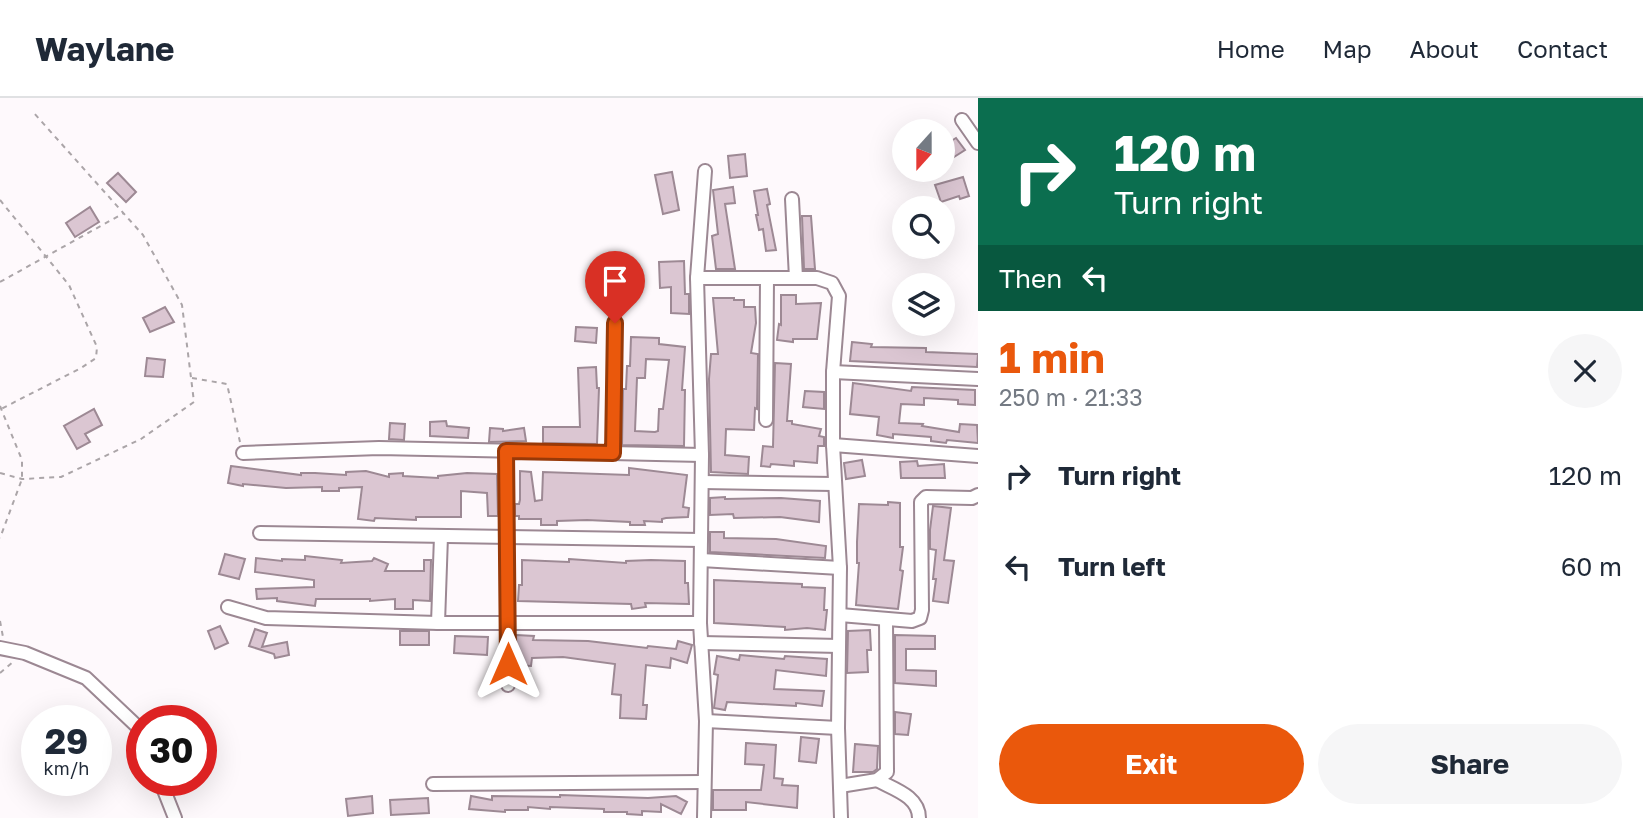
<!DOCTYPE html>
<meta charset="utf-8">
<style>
body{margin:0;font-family:"Golos Text",sans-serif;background:#f6f6f7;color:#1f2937;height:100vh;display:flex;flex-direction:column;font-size:26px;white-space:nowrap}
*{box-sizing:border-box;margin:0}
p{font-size:23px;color:#747a83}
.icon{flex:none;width:38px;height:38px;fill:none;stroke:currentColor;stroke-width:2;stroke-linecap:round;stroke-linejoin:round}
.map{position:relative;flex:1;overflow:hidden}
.panel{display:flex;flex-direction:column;background:#fff;width:665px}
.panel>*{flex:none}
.guide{background:#0b6e4f;color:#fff;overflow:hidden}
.needle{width:46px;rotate:201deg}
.tools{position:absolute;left:892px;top:21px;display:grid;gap:14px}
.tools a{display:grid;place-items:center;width:63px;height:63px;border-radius:50%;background:#fff;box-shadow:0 7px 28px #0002;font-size:35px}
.speed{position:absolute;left:21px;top:607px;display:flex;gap:14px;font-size:35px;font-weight:700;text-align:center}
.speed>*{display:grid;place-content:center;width:91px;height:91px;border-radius:50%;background:#fff;box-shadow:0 7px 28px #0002;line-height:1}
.speed small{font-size:18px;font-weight:400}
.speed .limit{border:10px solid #d22;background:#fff;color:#111}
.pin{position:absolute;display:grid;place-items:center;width:60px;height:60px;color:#fff;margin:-72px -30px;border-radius:50% 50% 50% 0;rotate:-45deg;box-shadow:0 0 7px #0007}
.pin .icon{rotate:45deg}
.me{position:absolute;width:77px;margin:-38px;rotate:0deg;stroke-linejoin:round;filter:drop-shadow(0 0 5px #0008)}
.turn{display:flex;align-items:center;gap:24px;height:147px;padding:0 21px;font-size:32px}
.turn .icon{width:91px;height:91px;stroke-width:2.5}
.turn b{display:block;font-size:49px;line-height:60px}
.then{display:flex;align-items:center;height:66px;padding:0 21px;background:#0003;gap:14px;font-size:26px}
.round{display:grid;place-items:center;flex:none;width:74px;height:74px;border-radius:37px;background:#f6f6f7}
.overview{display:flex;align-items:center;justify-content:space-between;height:119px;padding:0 21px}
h1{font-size:42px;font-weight:700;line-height:52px;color:#ea580c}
.primary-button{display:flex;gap:14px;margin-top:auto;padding:14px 21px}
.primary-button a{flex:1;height:80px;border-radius:42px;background:#ea580c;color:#fff;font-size:28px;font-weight:700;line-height:80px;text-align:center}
.primary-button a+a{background:#f6f6f7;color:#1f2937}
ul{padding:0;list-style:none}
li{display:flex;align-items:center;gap:21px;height:91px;padding:0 21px}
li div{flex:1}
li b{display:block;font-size:26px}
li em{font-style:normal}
header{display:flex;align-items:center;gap:42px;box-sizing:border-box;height:98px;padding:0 35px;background:#fff;border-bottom:2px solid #e0e1e3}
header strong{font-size:33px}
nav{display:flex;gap:38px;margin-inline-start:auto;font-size:24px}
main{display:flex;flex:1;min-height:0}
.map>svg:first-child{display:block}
.building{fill:#dbc6d2;stroke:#9d8994;stroke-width:2;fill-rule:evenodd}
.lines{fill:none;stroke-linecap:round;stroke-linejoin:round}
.minor-casing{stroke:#9c8893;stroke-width:16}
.path{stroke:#aba5a8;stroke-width:2;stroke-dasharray:5 5;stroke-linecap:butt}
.minor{stroke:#fff;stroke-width:12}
.route-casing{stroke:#983908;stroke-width:18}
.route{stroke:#ea580c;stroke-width:12}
</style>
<header>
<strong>Waylane</strong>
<nav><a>Home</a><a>Map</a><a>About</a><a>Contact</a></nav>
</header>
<main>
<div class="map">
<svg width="978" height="720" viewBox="0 0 978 720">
<rect width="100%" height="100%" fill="#fef9fc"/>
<g class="building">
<path d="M956 40 965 52 943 66V48Z"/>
<path d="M745 56 747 78 730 80 728 58Z"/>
<path d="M672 74 679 112 663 116 655 77Z"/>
<path d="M118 75 136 94 126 104 107 85Z"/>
<path d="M963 79 969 98 960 101 959 98 941 104 935 87Z"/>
<path d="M733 89 735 105 725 106 735 171H716L712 138 718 136 713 92Z"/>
<path d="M767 91 770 106 767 107 776 152 766 153 763 131 759 132 756 117H758L754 93Z"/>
<path d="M90 109 99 124 75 139 66 125Z"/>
<path d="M802 118H811L815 171H804Z"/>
<path d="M684 163 685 196H689V216L671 215V189L660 190 659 164Z"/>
<path d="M781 197H796V206L821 205 817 241H793V244L777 242 779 226 781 227Z"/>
<path d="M713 200H734V202H744V209H755L756 225 751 255 758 256 757 311 755 310 754 332 726 331 725 357 749 359 748 376 711 374 709 281 711 256H718Z"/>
<path d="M165 209 174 224 150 234 143 220Z"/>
<path d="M576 229 597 230 596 245 575 243Z"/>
<path d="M631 239 659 240V246L685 249 682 292H685L684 348 622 347 623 291H626L627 268H630ZM646 261 669 262 663 311H659L658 333 655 334 635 333 637 280H645Z"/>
<path d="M852 244 872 246 871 249 926 250V254L978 256 977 269 850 263Z"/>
<path d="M147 260 165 262 163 279 145 278Z"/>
<path d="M775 265 791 266 787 323H792V326L821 331 819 338 824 339V348H818L817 365 794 363V368L771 366 770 369 761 368 763 348 773 349Z"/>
<path d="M596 269 597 290H599L597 346 543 345V329H580L578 270Z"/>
<path d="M853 285 911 293 912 289 975 292V307L958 306V302L924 300V307L901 306 899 325 923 326 922 328 959 334 960 326 977 327 978 345 947 342 946 345 931 343V339L893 336V340L877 337 879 319 850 316Z"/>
<path d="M805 293 824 294V311L803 309Z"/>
<path d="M94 311 102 327 85 336 90 344 77 351 64 328Z"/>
<path d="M446 323 447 328 469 330 468 340 430 338V324Z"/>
<path d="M390 325 405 326 404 342 389 341Z"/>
<path d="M490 330 503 331V333L524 330 526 343 489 344Z"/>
<path d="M862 362 865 378 846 381 844 365Z"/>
<path d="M917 363 918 368 944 366 945 380H901L900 364Z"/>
<path d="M231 368 301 377V375H315L346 377V374L366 373 389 379V376L403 375V378L438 380V378L467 375 497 376 498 418H488L487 395 461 393V419H416V422L375 420 374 423 358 421 362 389 339 390V393H322V389L286 390 243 386V388L228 385Z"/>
<path d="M629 370 687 377 683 409 689 410 688 419 666 420 662 421V424L644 423 645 427H630V424L587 422 557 423V427H541V421H519V418H515V406H519L520 402V373L531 374 535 403 542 402 543 374 629 377Z"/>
<path d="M725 399V401L781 400 820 403 819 424 780 419 734 420 733 416 710 417V400Z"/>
<path d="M888 404 900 405V449H903L900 472 903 473 898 511 856 507 859 465H857V444L859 406 888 407Z"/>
<path d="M933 408 951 410 944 462 954 463 948 505 933 503 936 481H933L936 452 930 451V432Z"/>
<path d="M710 434H724V440L776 441 826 448 825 460 710 454Z"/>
<path d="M225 456 245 461 239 481 219 476Z"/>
<path d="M305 458 342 462 341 465 372 463 374 460 388 466 385 473H424V462H431L430 503 413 502V511H395V501L370 503V501H316L315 508 277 503V500L257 501 256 491 314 489V482L255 474 256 460 282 463V461L305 462Z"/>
<path d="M569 461 626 465V463L651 462 685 463V485H688L689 506 645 505 646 509 632 511 631 506 518 503 519 487H522V462L569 464Z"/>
<path d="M714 482 802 486V489L825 490 824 512H827L825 532 807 530 785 532V529L714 525Z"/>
<path d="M220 528 228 545 215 551 208 533Z"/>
<path d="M255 531 267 535 262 549 287 544 289 557 275 560 274 556 249 548Z"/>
<path d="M870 532 871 552H867L868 574 847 575 848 533Z"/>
<rect x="400" y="533" width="29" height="14"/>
<path d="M516 537 534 538 533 542 588 543 647 550 648 548 676 551 678 543 692 547 687 565 671 560 670 570 646 567 643 607H647L646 621 620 620 621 597 612 596 615 566 563 559 532 560 531 568 517 567Z"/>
<path d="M895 537 935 538V551H906V572L936 573V588L895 585Z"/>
<path d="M455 538 488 539 487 557 454 555Z"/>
<path d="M740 557 784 561 785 558 827 561 826 578 776 572 774 591 824 593 822 608 796 605V608L727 604 725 612 714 610 718 577 714 576 717 558 739 562Z"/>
<path d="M895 614 911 616 908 637 895 636Z"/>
<path d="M801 639 819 641 816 665 799 663Z"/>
<path d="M746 645 776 647 774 680 783 681 782 687 798 688 797 710 746 704V712H713V692H761L764 667 745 666Z"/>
<path d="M855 646 878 648 877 671 873 674H853Z"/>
<path d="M560 697 648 700 676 698 687 704 681 716 661 706V714L642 713V717L627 716V714H604V711L550 709V711L528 709V712H505V714L469 711 471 698 492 702V698L560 699Z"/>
<path d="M372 698 373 715 348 718 346 701Z"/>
<path d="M428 700 429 715 391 717 390 702Z"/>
</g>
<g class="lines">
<g class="minor-casing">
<g id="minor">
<path d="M962 22 978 45"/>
<path d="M792 101 796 180"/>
<path d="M697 180H817L832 185 839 198 833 274V347L840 470 838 630 841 720"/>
<path d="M833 274 978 281"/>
<path d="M766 322 767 180"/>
<path d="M833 347 978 358"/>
<path d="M506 353 508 587"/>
<path d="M243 355 379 350 702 357"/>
<path d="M613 355 615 225"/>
<path d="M702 384 834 386"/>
<path d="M260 435 701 442"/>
<path d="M701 462 840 470"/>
<path d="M228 509 266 520 438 525H700"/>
<path d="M840 517 912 523 920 520 922 512 921 404 926 399 972 400 978 397"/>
<path d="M438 525 441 438"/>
<path d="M701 545 839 548"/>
<path d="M0 550 25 555 86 580 142 633"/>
<path d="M706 623 838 630"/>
<path d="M160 682 175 720"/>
<path d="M877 682C893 691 919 698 919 720"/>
<path d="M433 686 703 684"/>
<path d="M840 688 877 682 887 674 886 521"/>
<path d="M704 720 706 623 700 525 702 357 697 180 705 73"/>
</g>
</g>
<g class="path">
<path d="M0 102 69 187 97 249 96 260 81 270 1 311"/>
<path d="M0 184 124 115"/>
<path d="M192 280 227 286 240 344"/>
<path d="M0 308 22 362V381L0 440"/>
<path d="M0 375 22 381 61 379 141 341 194 304 182 207 143 137 33 14"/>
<path d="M0 523 3 539"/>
<path d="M0 575 13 564"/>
</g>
<use href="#minor" class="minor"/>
</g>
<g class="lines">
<g class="route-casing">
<path id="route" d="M508 566 506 353 613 355 615 225"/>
</g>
<use href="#route" class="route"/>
</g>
</svg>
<div class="tools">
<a><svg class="needle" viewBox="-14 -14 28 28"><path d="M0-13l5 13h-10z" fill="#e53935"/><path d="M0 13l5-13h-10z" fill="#747a83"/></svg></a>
<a><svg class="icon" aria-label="search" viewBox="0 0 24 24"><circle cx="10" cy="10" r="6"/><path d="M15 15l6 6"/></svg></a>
<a><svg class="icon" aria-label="layers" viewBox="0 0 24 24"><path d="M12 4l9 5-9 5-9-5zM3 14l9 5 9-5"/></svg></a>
</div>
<div class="speed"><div>29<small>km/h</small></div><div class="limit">30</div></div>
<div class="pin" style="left:615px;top:225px;background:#d93025"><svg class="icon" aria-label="arrive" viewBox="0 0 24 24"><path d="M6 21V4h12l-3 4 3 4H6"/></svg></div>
<svg class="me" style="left:508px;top:566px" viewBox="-20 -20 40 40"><path d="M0-17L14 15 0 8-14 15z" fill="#ea580c" stroke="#fff" stroke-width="4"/></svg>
</div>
<section class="panel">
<div class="guide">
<div class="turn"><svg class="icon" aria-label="right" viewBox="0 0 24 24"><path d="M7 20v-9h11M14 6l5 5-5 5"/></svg><div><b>120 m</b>Turn right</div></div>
<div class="then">Then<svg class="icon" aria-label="left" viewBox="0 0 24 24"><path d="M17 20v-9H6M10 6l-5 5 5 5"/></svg></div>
</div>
<div class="overview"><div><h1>1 min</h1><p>250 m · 21:33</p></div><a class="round"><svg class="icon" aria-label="close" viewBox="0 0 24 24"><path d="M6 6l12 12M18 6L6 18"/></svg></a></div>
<ul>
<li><svg class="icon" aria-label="right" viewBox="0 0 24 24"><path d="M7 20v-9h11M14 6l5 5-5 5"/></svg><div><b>Turn right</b></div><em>120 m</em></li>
<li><svg class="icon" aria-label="left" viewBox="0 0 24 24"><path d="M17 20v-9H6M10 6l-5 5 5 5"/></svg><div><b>Turn left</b></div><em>60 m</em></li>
</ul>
<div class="primary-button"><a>Exit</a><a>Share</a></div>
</section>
</main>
